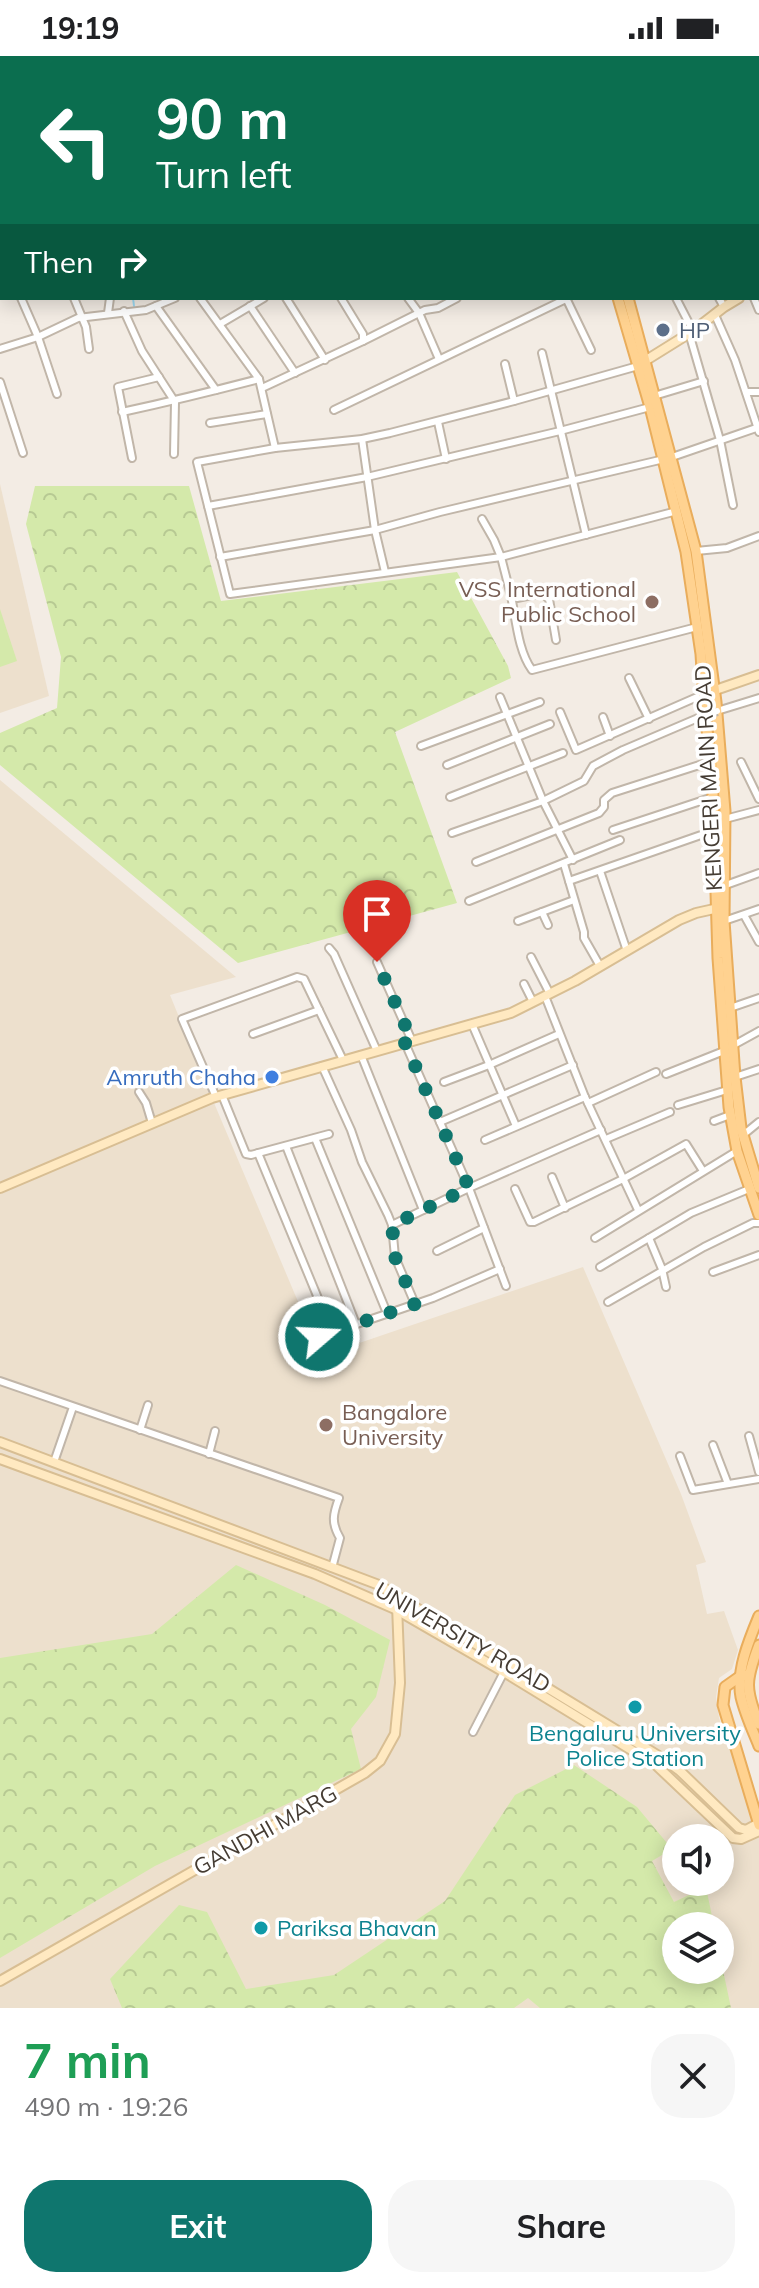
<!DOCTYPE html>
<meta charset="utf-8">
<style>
body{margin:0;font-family:Mulish,sans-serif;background:#f6f6f6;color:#202124;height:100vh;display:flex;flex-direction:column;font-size:30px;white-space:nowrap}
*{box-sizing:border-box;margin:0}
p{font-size:26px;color:#757577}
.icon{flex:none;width:44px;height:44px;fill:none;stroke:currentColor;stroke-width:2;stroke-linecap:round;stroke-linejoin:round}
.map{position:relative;height:1952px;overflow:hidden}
.sheet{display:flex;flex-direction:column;background:#fff;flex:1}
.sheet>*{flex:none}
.guide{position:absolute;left:0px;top:0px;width:760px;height:244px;box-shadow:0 4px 20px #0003;background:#0b6e4f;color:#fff;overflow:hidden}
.buttons{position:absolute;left:662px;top:1768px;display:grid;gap:16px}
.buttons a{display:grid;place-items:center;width:72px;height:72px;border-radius:50%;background:#fff;box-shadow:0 4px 20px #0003;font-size:40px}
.pin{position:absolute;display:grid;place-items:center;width:68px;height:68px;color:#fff;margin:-82px -34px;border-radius:50% 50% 50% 0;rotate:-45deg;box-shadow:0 0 8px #0007}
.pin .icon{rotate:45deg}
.me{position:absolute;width:88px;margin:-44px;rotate:71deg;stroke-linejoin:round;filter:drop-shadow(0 0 6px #0008)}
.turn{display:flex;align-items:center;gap:28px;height:168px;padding:0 24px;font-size:36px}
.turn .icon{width:104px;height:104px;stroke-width:2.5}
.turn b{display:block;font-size:56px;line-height:68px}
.then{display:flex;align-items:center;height:76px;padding:0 24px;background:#0003;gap:16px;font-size:30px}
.round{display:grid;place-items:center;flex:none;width:84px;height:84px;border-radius:32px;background:#f6f6f6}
.headline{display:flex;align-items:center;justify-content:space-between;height:136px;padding:0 24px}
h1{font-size:48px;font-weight:700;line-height:60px;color:#1e9e55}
.cta{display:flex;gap:16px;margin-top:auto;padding:16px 24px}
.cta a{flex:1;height:92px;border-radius:32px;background:#0f766e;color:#fff;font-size:32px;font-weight:700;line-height:92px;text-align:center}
.cta a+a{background:#f6f6f6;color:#202124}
.status{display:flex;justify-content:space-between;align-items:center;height:56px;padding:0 40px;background:#fff;direction:ltr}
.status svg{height:22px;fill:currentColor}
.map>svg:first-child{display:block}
.education{fill:#ede0cd;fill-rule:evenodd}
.grass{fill:#d4e9aa}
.forest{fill:url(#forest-crowns)}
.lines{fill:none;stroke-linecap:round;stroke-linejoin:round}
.stream{stroke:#9cdaf3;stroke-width:2}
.street-casing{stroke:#c1b6a9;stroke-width:10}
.secondary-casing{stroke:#d8be93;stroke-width:12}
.primary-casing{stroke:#e9ad5c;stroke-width:13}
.street{stroke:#fff;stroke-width:6}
.secondary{stroke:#ffe9c1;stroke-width:8}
.primary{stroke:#ffd290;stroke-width:9}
.street-bridge-casing{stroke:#c1b6a9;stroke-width:10;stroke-linecap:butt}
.street-bridge{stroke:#fff;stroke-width:6}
.route{stroke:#0f766e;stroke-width:14;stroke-dasharray:0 25.2}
.service-dot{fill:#5c6f8a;stroke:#fff;stroke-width:3}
.education-dot{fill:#8d6e63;stroke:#fff;stroke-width:3}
.shop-dot{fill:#3f7fe0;stroke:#fff;stroke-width:3}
.culture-dot{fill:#0f9aa8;stroke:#fff;stroke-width:3}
.labels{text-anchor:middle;stroke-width:7;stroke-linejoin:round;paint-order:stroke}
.service-label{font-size:22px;fill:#4e5e75;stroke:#fff;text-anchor:start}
.education-label{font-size:22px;fill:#785e54;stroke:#fff;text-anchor:end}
.street-label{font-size:22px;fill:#453c33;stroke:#fff}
.shop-label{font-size:22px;fill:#366cbe;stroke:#fff;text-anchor:end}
.culture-label{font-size:22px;fill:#0d838f;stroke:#fff}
</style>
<div class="status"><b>19:19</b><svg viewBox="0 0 49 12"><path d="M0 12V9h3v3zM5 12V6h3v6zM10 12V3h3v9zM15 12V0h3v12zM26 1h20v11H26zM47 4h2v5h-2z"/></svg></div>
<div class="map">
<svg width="759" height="1952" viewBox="0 0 759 1952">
<defs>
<pattern id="forest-crowns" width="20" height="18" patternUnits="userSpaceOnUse" patternTransform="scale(2)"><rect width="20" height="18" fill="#d4e9aa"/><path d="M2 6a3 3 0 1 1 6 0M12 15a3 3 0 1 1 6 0" fill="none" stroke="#b7c993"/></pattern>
</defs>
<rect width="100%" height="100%" fill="#f3ece4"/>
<g class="education">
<path d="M0 428 49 640 0 657Z"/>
<path d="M0 724 236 921 170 939 217 1054 321 1300 583 1211 681 1438 706 1506 696 1509 707 1558 724 1555 738 1594 732 1613 719 1622 716 1641 719 1662 727 1686 759 1758V1952H0ZM676 1782H720V1826H676ZM676 1870H720V1914H676Z"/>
</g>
<path class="grass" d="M0 553 17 605 0 611Z"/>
<g class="forest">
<path d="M35 430H189L221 545 457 516 508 610 511 622 395 676 457 847 238 907 0 709V677L57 652 61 601 26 468Z"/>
<path d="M236 1509 325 1549 390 1584 376 1641 351 1673 361 1713 155 1810 0 1902V1602L152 1578Z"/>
<path d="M574 1709 637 1751 672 1793 652 1805 674 1846 706 1831 714 1870H676V1914H720V1900L731 1952H540L528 1942 514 1952H122L110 1923 179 1849 207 1856 246 1933 334 1919 445 1845 515 1739Z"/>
</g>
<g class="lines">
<g class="stream">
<path d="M44 0 48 2"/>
<path d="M133 242 134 250"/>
</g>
<g class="street-casing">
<g id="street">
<path d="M84 0 85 2"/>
<path d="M143 0 144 2"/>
<path d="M190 0 192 2"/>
<path d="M251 0 253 2"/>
<path d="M412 0 413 2"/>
<path d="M281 2 285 0"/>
<path d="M363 2 367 0"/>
<path d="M449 2 453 0"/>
<path d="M702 2 707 0"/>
<path d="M758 26H759"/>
<path d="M0 48H2"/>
<path d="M0 85 2 89"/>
<path d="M758 113 759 115"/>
<path d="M0 196 2 200"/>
<path d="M758 217 759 219"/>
<path d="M21 242 38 281 57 338"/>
<path d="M74 242 86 271 89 293"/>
<path d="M200 242 259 323 275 392"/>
<path d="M286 242 325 304"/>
<path d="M408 242 419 257 439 303"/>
<path d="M566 242 591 294"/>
<path d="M676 242 693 275"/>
<path d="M719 242 724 251"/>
<path d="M754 242 759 254"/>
<path d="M156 250 216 334"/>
<path d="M250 250 295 317"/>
<path d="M124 255 142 295 175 346 174 398"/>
<path d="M108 257 110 242"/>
<path d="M715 259 735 304 759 376"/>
<path d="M220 268 264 242"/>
<path d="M689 277 720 384 733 449"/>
<path d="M363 285 425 254 438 252 457 242"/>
<path d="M0 293 38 281 78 262 146 254 175 242"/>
<path d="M542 297 586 479"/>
<path d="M505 308 514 345"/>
<path d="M638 310 514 345 390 377 362 383 275 392 197 406 230 538 501 501 677 455"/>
<path d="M0 326 23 397"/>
<path d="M262 332 363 285V278L341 242"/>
<path d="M746 336H759"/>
<path d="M654 340 704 325"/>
<path d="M334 354 568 242"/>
<path d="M122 356C168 346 213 335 259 323"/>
<path d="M438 366 446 403"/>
<path d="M210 367 267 358"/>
<path d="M362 383 375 474 385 516"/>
<path d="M672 401 759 371"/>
<path d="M132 402 118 331 159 321"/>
<path d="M208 450 367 421 560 375 650 351"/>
<path d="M482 463 494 484 501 501 511 540 517 542 542 537 549 543 556 584"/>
<path d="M696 495 727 492 759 480"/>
<path d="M220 501 375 474 440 456 664 403"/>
<path d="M511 540C516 563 518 595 532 614L697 571"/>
<path d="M629 622 649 663"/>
<path d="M500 641 543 745 573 804"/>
<path d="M717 655 759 642"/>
<path d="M560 656 576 694 704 638"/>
<path d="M603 661 610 680"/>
<path d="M421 690 540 646"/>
<path d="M741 706 759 743"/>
<path d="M447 709 550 668"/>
<path d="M450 741 563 697"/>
<path d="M725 763 759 754"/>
<path d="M613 774 713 741"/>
<path d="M452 777 543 745 584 725 593 710 623 694 698 662"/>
<path d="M476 806 599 757 604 751V744L612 737 712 705"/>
<path d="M564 808 584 876V882L600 910"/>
<path d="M600 815 627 895"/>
<path d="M569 825 701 779 715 778"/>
<path d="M723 830 759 817"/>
<path d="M469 845 620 784"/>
<path d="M542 856 548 869"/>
<path d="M744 859 759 886"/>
<path d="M518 865 574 844"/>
<path d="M724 865 759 853"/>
<path d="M329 892 334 898 377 995"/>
<path d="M531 901 550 938"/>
<path d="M377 906 412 985"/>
<path d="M524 928 533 946"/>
<path d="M545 940 585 1041 638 1154"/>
<path d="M730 952 759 942"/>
<path d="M472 968 516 1070"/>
<path d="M253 978 319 954"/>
<path d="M405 987 469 1132 506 1230"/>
<path d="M732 990 759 975"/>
<path d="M361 999 423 1154"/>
<path d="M322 1010 351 1074 362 1106 388 1159 392 1169 395 1201 415 1248"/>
<path d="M666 1018 724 995"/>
<path d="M735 1021 759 1013"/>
<path d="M444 1026 489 1009 559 978"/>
<path d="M139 1036 146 1047 152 1067"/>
<path d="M222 1039 246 1098 251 1099 329 1078"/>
<path d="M216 1041 182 963 297 921 304 923 343 1004"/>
<path d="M588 1047 656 1016"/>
<path d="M678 1049 727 1034"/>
<path d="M714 1065 730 1059"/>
<path d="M440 1066 573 1009"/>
<path d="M743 1079 759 1066"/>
<path d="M315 1082 387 1257"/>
<path d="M606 1083 670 1056"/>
<path d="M485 1084 585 1041"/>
<path d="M286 1090 356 1268"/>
<path d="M258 1097 332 1276"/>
<path d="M552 1121 565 1152"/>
<path d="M515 1133 530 1166H534L623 1123 686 1088 703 1115"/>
<path d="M392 1169 469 1132 601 1074"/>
<path d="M595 1182 737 1095"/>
<path d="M649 1182 662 1213 666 1231"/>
<path d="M437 1195 484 1172"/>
<path d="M600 1211 691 1157 749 1133"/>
<path d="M713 1216 759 1199"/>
<path d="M608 1246 704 1191 753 1167H759"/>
<path d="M319 1281 433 1242 500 1213"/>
<path d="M0 1325 339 1442C333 1458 331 1467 340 1482L332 1512"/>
<path d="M140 1374 148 1349"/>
<path d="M749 1380 759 1416"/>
<path d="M713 1389 728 1428"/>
<path d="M209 1398 215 1375"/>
<path d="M680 1400 693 1434 759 1423"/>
<path d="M54 1406 73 1351"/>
<path d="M473 1676 504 1616"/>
</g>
</g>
<g class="secondary-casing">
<g id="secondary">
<path d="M113 2 117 0"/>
<path d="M0 183 2 182"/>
<path d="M758 231H759"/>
<path d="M640 308 693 275 724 251 739 242"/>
<path d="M704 638 759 619"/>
<path d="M0 1132 212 1042 511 957 575 925 679 864 696 857 723 851"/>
<path d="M0 1386 379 1529 662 1702 680 1715 739 1772 746 1774 759 1767"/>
<path d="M0 1403 315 1518 395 1553 504 1616 656 1709 733 1782 741 1783 759 1775"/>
<path d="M0 1925 365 1717 380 1705 395 1678 400 1627 397 1549"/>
</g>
</g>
<g class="primary-casing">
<g id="primary">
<path d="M509 0 510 2"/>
<path d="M520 0 521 2"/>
<path d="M618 242 650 351 686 496 701 598 705 662 712 705 718 902 729 1051 737 1095 759 1159"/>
<path d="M628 242 696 495 716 646 725 755 724 865 735 1021 741 1072 759 1132"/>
<path d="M759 1560C749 1584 736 1615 741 1641 745 1658 753 1675 759 1690"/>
<path d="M759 1589C745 1625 745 1633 759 1668"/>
<path d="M748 1620 742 1619 725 1631 723 1649 759 1769"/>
</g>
</g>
<use href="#street" class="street"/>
<use href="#secondary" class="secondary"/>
<use href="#primary" class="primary"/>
<g class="street-bridge-casing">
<path id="street-bridge" d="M698 662 717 655"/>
</g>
<use href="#street-bridge" class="street-bridge"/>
</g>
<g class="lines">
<path class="route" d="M319 1281 415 1248 395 1201 392 1169 469 1132 405 987 412 985 377 906"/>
</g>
<circle class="service-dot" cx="663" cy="274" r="8"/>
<g class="education-dot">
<circle cx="652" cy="546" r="8"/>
<circle cx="326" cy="1369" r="8"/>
</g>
<circle class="shop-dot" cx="272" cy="1021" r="8"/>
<g class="culture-dot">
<circle cx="635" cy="1651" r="8"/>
<circle cx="261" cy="1872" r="8"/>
</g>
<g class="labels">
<g class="service-label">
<text x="679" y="282">HP</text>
</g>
<g class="education-label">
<text x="636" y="541">VSS International<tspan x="636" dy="25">Public School</tspan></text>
<text x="342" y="1364" text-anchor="start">Bangalore<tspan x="342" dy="25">University</tspan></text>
</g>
<g class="street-label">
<text transform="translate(708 722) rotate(-93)" y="8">KENGERI MAIN ROAD</text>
<text transform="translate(463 1581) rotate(30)" y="8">UNIVERSITY ROAD</text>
<text transform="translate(265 1774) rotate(-29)" y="8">GANDHI MARG</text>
</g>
<g class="shop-label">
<text x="256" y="1029">Amruth Chaha</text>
</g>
<g class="culture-label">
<text x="635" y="1685">Bengaluru University<tspan x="635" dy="25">Police Station</tspan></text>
<text x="277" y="1880" text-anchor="start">Pariksa Bhavan</text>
</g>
</g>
</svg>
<div class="buttons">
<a><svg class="icon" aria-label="sound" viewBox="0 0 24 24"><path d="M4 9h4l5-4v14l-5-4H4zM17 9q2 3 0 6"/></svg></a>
<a><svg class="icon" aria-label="layers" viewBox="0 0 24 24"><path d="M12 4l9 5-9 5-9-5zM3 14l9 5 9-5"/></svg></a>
</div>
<div class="pin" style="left:377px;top:906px;background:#d93025"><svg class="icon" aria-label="arrive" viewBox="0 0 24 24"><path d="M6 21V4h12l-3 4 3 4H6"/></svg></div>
<svg class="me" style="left:319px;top:1281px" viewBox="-20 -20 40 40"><circle r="17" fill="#0f766e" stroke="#fff" stroke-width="3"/><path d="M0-11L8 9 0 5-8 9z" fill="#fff"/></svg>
<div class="guide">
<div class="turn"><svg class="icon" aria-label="left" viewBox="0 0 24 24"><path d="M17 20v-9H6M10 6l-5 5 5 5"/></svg><div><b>90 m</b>Turn left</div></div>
<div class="then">Then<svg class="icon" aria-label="right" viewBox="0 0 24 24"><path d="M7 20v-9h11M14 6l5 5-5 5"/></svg></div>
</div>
</div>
<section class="sheet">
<div class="headline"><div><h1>7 min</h1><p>490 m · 19:26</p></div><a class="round"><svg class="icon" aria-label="close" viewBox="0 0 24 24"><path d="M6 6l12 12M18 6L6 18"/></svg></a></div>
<div class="cta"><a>Exit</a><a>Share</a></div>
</section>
